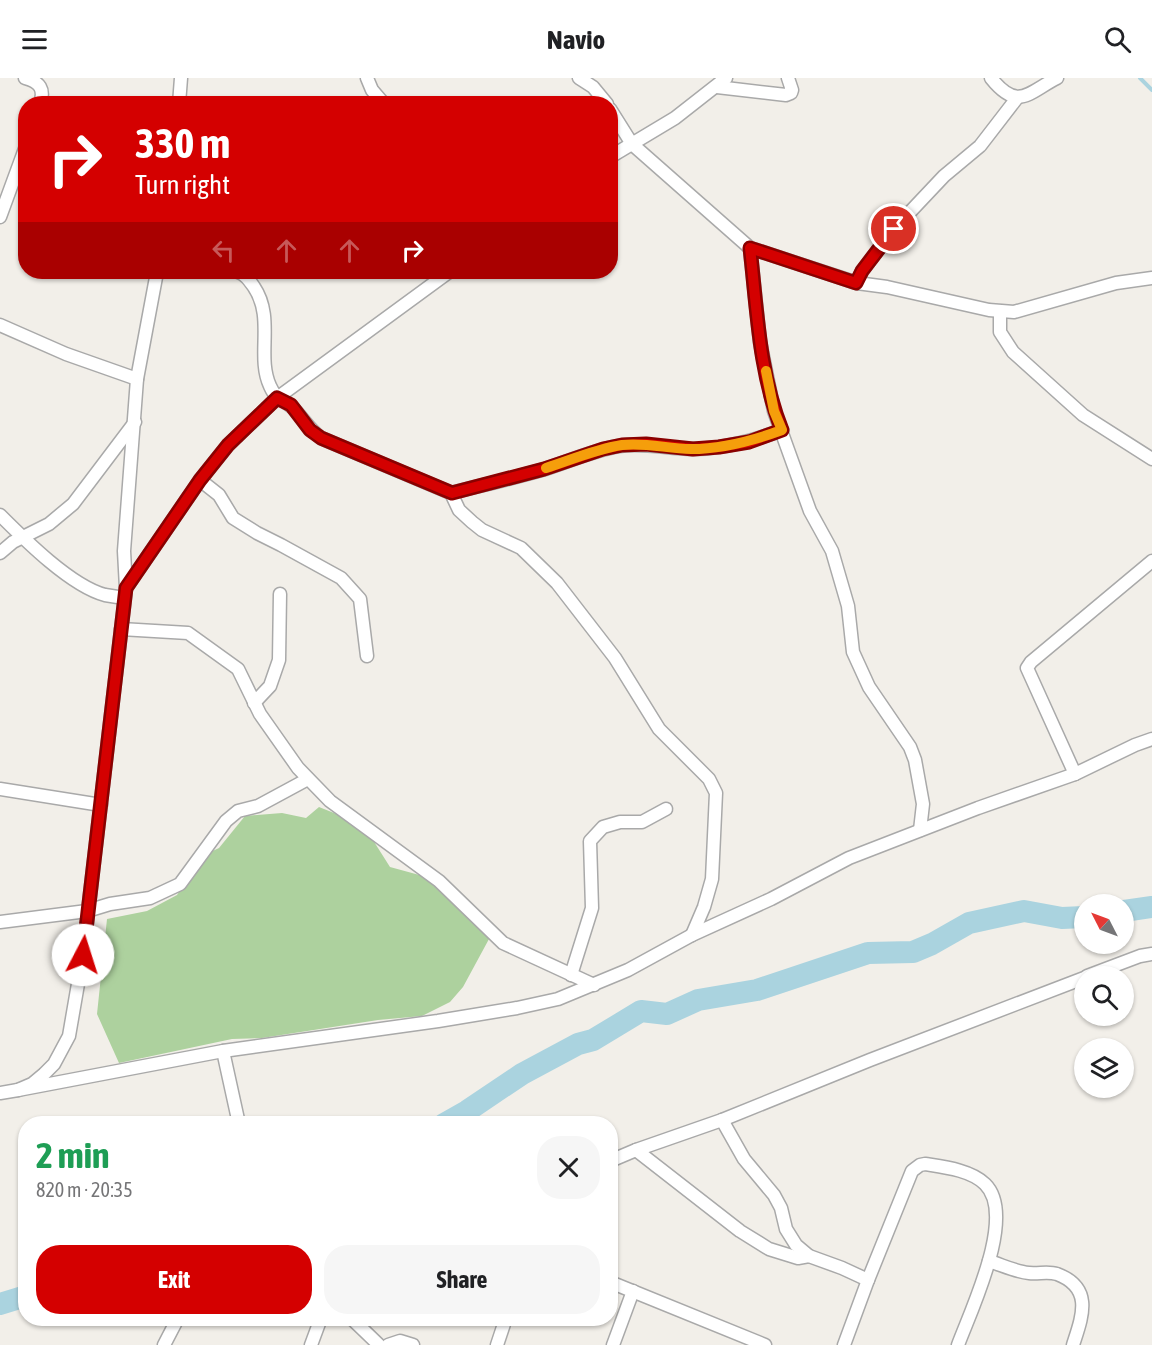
<!DOCTYPE html>
<meta charset="utf-8">
<style>
body{margin:0;font-family:"Asap Condensed",sans-serif;background:#f6f6f6;color:#202124;height:100vh;display:flex;flex-direction:column;font-size:22px;white-space:nowrap}
*{box-sizing:border-box;margin:0}
p{font-size:20px;color:#757577}
.icon{flex:none;width:33px;height:33px;fill:none;stroke:currentColor;stroke-width:2;stroke-linecap:round;stroke-linejoin:round}
.map{position:relative;flex:1;overflow:hidden}
.side{position:absolute;left:18px;top:1038px;width:600px;height:210px;display:flex;flex-direction:column;background:#fff;border-radius:24px;box-shadow:0 2px 4px #0004}
.side>*{flex:none}
.top-card{position:absolute;left:18px;top:18px;width:600px;height:183px;border-radius:24px;box-shadow:0 2px 4px #0004;background:#d40000;color:#fff;overflow:hidden}
.needle{width:39px;rotate:312deg}
.tools{position:absolute;left:1074px;top:816px;display:grid;gap:12px}
.tools a{display:grid;place-items:center;width:60px;height:60px;border-radius:50%;background:#fff;box-shadow:0 2px 4px #0004;font-size:30px}
.pin{position:absolute;display:grid;place-items:center;width:51px;height:51px;color:#fff;margin:-26px;border:3px solid #fff;border-radius:50%;box-shadow:0 2px 6px #0007}
.me{position:absolute;width:66px;margin:-33px;rotate:5deg;stroke-linejoin:round;filter:drop-shadow(0 0 4px #0008)}
.turn{display:flex;align-items:center;gap:21px;height:126px;padding:0 18px;font-size:27px}
.turn .icon{width:78px;height:78px;stroke-width:2.5}
.turn b{display:block;font-size:42px;line-height:51px}
.lanes{display:flex;align-items:center;height:57px;padding:0 18px;background:#0003;justify-content:center;gap:30px;direction:ltr}
.lanes .off{opacity:.35}
.round{display:grid;place-items:center;flex:none;width:63px;height:63px;border-radius:24px;background:#f6f6f6}
.head{display:flex;align-items:center;justify-content:space-between;height:102px;padding:0 18px}
h1{font-size:36px;font-weight:700;line-height:45px;color:#1e9e55}
.cta{display:flex;gap:12px;margin-top:auto;padding:12px 18px}
.cta a{flex:1;height:69px;border-radius:24px;background:#d40000;color:#fff;font-size:24px;font-weight:700;line-height:69px;text-align:center}
.cta a+a{background:#f6f6f6;color:#202124}
header{display:flex;justify-content:space-between;align-items:center;height:78px;padding:0 18px;background:#fff;font-size:27px;font-weight:700}
.map>svg:first-child{display:block}
.forest{fill:#add19e}
.lines{fill:none;stroke-linecap:round;stroke-linejoin:round}
.stream{stroke:#aad3df;stroke-width:4}
.river{stroke:#aad3df;stroke-width:22}
.minor-casing{stroke:#a9a9a9;stroke-width:15}
.minor{stroke:#fff;stroke-width:12}
.route-casing{stroke:#8a0000;stroke-width:15}
.route{stroke:#d40000;stroke-width:10}
.slow{stroke:#f59e0b;stroke-width:10}
</style>
<header><svg class="icon" aria-label="menu" viewBox="0 0 24 24"><path d="M4 6h16M4 12h16M4 18h16"/></svg>Navio<svg class="icon" aria-label="search" viewBox="0 0 24 24"><circle cx="10" cy="10" r="6"/><path d="M15 15l6 6"/></svg></header>
<div class="map">
<svg width="1152" height="1267" viewBox="0 0 1152 1267">
<rect width="100%" height="100%" fill="#f2efe9"/>
<path class="forest" d="M319 729 354 743 371 759 390 789 423 798 462 829 489 861 463 909 450 924 422 938 378 942 262 960 232 961 119 985 97 936 107 841 147 833 177 817 204 777 219 770 245 738 282 735 306 740Z"/>
<g class="lines">
<path class="stream" d="M1140 0 1152 12"/>
<g class="river">
<path d="M1124 833 1152 829"/>
<path d="M444 1046 467 1033 522 996 578 966 593 962 641 933 667 936 698 922 757 912 868 875 913 874 932 866 969 845 1024 833 1062 840 1084 839"/>
<path d="M0 1226 26 1218"/>
</g>
<g class="minor-casing">
<g id="minor">
<path d="M25 0C40 4 45 11 40 26"/>
<path d="M367 0 372 12 384 26"/>
<path d="M579 0 593 9 607 26"/>
<path d="M991 0C1018 34 1029 14 1057 0"/>
<path d="M717 9 786 17 791 15 792 12 788 0"/>
<path d="M179 26 181 0"/>
<path d="M610 31 632 66 750 170 857 205 887 209 989 232 1014 234 1116 205 1152 200"/>
<path d="M610 79 675 40 726 0"/>
<path d="M0 139 26 68"/>
<path d="M750 170 760 264 774 333 810 433 832 473 848 528 853 574 869 609 910 669 915 682 923 726 920 752"/>
<path d="M238 194C246 197 249 202 254 209 275 240 256 278 270 308 277 324 283 320 293 330 303 340 309 351 321 360L451 415 459 432 472 444 482 452 521 470 557 505 615 580 659 651 709 701 716 715 712 801 704 829 692 857"/>
<path d="M857 205 862 193 894 151 944 98 980 68 1017 20"/>
<path d="M1000 234V254L1013 274 1083 337 1152 381"/>
<path d="M0 247 66 276 137 301"/>
<path d="M200 402 219 417 233 440 257 455 281 467 341 500 360 521 367 578"/>
<path d="M451 415C483 407 514 400 545 391 570 383 594 372 619 368 644 364 668 371 692 371 724 371 753 363 782 352"/>
<path d="M0 437C25 462 71 508 105 517 111 518 118 519 124 520"/>
<path d="M0 475 13 464 49 446 73 426 135 344"/>
<path d="M126 510 124 473 137 301 157 194"/>
<path d="M121 551 188 555 238 591 260 636 298 690 330 723 439 803 503 865 594 907"/>
<path d="M254 625 270 608 279 582 280 516"/>
<path d="M1075 696 1027 590 1031 584 1152 483"/>
<path d="M0 711 101 727"/>
<path d="M0 844 87 833 110 826 150 820 180 806 226 743 238 733 258 728 308 701"/>
<path d="M571 897 592 830 590 763 603 749 620 744H642L666 731"/>
<path d="M1087 898 1140 878 1152 876"/>
<path d="M223 973 239 1046"/>
<path d="M18 1012 223 973 438 943 517 930 558 921 628 892 692 857 771 821 849 780 978 730 1075 696 1135 667 1152 661"/>
<path d="M0 1015 18 1012 32 1006 44 996 54 986 69 958 83 877 126 510 200 402 228 367 277 320 449 194"/>
<path d="M722 1042 744 1081 774 1117 781 1130 786 1151 796 1167 809 1178 842 1190 868 1202"/>
<path d="M636 1072 740 1153 769 1171 798 1180 809 1178"/>
<path d="M610 1083 636 1072 722 1042 870 982 1084 900"/>
<path d="M989 1183C1002 1187 1016 1194 1029 1195 1039 1196 1048 1193 1057 1196 1094 1210 1082 1239 1073 1267"/>
<path d="M610 1204 765 1267"/>
<path d="M351 1240 379 1267"/>
<path d="M164 1267 178 1240"/>
<path d="M311 1267 321 1240"/>
<path d="M388 1267 400 1263 413 1267"/>
<path d="M497 1267 506 1240"/>
<path d="M613 1267 633 1213"/>
<path d="M844 1267 868 1202 912 1093 920 1087 925 1086C944 1089 971 1092 985 1106 1017 1137 971 1232 958 1267"/>
</g>
</g>
<use href="#minor" class="minor"/>
</g>
<g class="lines">
<g class="route-casing">
<path id="route" d="M83 877 126 510 200 402 228 367 277 320 291 327 310 352 321 360 452 415 544 391 603 371 622 367 646 366 693 371 719 369 749 364 782 352C759 295 757 231 750 170L856 205 862 193 894 151"/>
</g>
<use href="#route" class="route"/>
<path class="slow" d="M546 390C571 382 596 371 622 367 646 364 668 371 691 371 723 371 752 363 782 352L774 333 766 293"/>
</g>
</svg>
<div class="tools">
<a><svg class="needle" viewBox="-14 -14 28 28"><path d="M0-13l5 13h-10z" fill="#e53935"/><path d="M0 13l5-13h-10z" fill="#757577"/></svg></a>
<a><svg class="icon" aria-label="search" viewBox="0 0 24 24"><circle cx="10" cy="10" r="6"/><path d="M15 15l6 6"/></svg></a>
<a><svg class="icon" aria-label="layers" viewBox="0 0 24 24"><path d="M12 4l9 5-9 5-9-5zM3 14l9 5 9-5"/></svg></a>
</div>
<div class="pin" style="left:894px;top:151px;background:#d93025"><svg class="icon" aria-label="arrive" viewBox="0 0 24 24"><path d="M6 21V4h12l-3 4 3 4H6"/></svg></div>
<svg class="me" style="left:83px;top:877px" viewBox="-20 -20 40 40"><circle r="19" fill="#fff"/><path d="M0-13L10 11 0 6-10 11z" fill="#d40000"/></svg>
<div class="top-card">
<div class="turn"><svg class="icon" aria-label="right" viewBox="0 0 24 24"><path d="M7 20v-9h11M14 6l5 5-5 5"/></svg><div><b>330 m</b>Turn right</div></div>
<div class="lanes"><svg class="icon off" aria-label="left" viewBox="0 0 24 24"><path d="M17 20v-9H6M10 6l-5 5 5 5"/></svg><svg class="icon off" aria-label="ahead" viewBox="0 0 24 24"><path d="M12 20V5M6 11l6-6 6 6"/></svg><svg class="icon off" aria-label="ahead" viewBox="0 0 24 24"><path d="M12 20V5M6 11l6-6 6 6"/></svg><svg class="icon" aria-label="right" viewBox="0 0 24 24"><path d="M7 20v-9h11M14 6l5 5-5 5"/></svg></div>
</div>
<section class="side">
<div class="head"><div><h1>2 min</h1><p>820 m · 20:35</p></div><a class="round"><svg class="icon" aria-label="close" viewBox="0 0 24 24"><path d="M6 6l12 12M18 6L6 18"/></svg></a></div>
<div class="cta"><a>Exit</a><a>Share</a></div>
</section>
</div>
